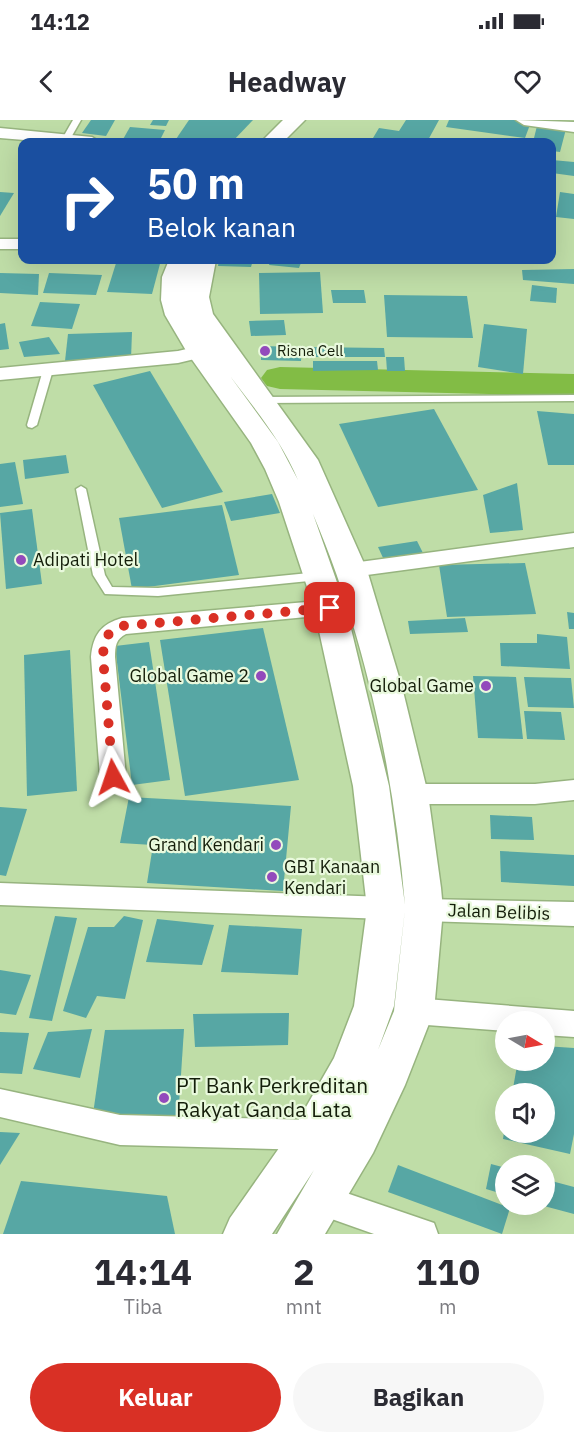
<!DOCTYPE html>
<html lang="id">
<style>
body{margin:0;font-family:"IBM Plex Sans",sans-serif;background:#f7f7f7;color:#2b2b33;height:100vh;display:flex;flex-direction:column;font-size:22px;white-space:nowrap}
*{box-sizing:border-box;margin:0}
p{font-size:20px;color:#7c7c81}
.icon{flex:none;width:33px;height:33px;fill:none;stroke:currentColor;stroke-width:2;stroke-linecap:round;stroke-linejoin:round}
.map{position:relative;height:1114px;overflow:hidden}
.details{display:flex;flex-direction:column;background:#fff;flex:1}
.details>*{flex:none}
.banner{position:absolute;left:18px;top:18px;width:538px;height:126px;border-radius:12px;box-shadow:0 6px 24px #0002;background:#1a4fa0;color:#fff;overflow:hidden}
.needle{width:39px;rotate:100deg}
.buttons{position:absolute;left:495px;top:891px;display:grid;gap:12px}
.buttons a{display:grid;place-items:center;width:60px;height:60px;border-radius:50%;background:#fff;box-shadow:0 6px 24px #0002;font-size:30px}
.pin{position:absolute;display:grid;place-items:center;width:51px;height:51px;color:#fff;margin:-26px;border-radius:12px;box-shadow:0 3px 9px #0006}
.me{position:absolute;width:66px;margin:-33px;rotate:355deg;stroke-linejoin:round;filter:drop-shadow(0 0 4px #0008)}
.turn{display:flex;align-items:center;gap:21px;height:126px;padding:0 30px;font-size:27px}
.turn .icon{width:78px;height:78px;stroke-width:2.5}
.turn b{display:block;font-size:42px;line-height:51px}
.eta{display:flex;justify-content:space-evenly;align-items:center;height:102px;text-align:center}
.eta b{font-size:36px;font-weight:800;line-height:42px}
.primary-button{display:flex;gap:12px;margin-top:auto;padding:12px 30px}
.primary-button a{flex:1;height:69px;border-radius:36px;background:#d93025;color:#fff;font-size:24px;font-weight:800;line-height:69px;text-align:center}
.primary-button a+a{background:#f7f7f7;color:#2b2b33}
.status{display:flex;justify-content:space-between;align-items:center;height:42px;padding:0 30px;background:#fff;direction:ltr}
.status svg{height:16px;fill:currentColor}
header{display:flex;justify-content:space-between;align-items:center;height:78px;padding:0 30px;background:#fff;font-size:27px;font-weight:800}
.map>svg:first-child{display:block}
.lines{fill:none;stroke-linecap:round;stroke-linejoin:round}
.river{fill:#82bc45;fill-rule:evenodd}
.building{fill:#57a7a4}
.lane-casing{stroke:#97b47f;stroke-width:3}
.street-casing{stroke:#97b47f;stroke-width:3}
.highway-casing{stroke:#97b47f;stroke-width:3}
.lane{fill:#fff;fill-rule:evenodd}
.street{fill:#fff;fill-rule:evenodd}
.highway{fill:#fff;fill-rule:evenodd}
.route{stroke:#d93025;stroke-width:10;stroke-dasharray:0 18}
.poi-dot{fill:#934abc;stroke:#e9f9dd;stroke-width:2}
.labels{text-anchor:middle;stroke-width:4.5;stroke-linejoin:round;paint-order:stroke}
.far-poi-label{font-size:15px;fill:#141e0a;stroke:#e9f9dd;text-anchor:start}
.poi-label{font-size:18px;fill:#141e0a;stroke:#e9f9dd;text-anchor:end}
.street-label{font-size:18px;fill:#141e0a;stroke:#e9f9dd}
.near-poi-label{font-size:21px;fill:#141e0a;stroke:#e9f9dd;text-anchor:start}
</style>
<div class="status"><b>14:12</b><svg viewBox="0 0 49 12"><path d="M0 12V9h3v3zM5 12V6h3v6zM10 12V3h3v9zM15 12V0h3v12zM26 1h20v11H26zM47 4h2v5h-2z"/></svg></div>
<header><svg class="icon" aria-label="back" viewBox="0 0 24 24"><path d="M15 5l-7 7 7 7"/></svg>Headway<svg class="icon" aria-label="heart" viewBox="0 0 24 24"><path d="M12 20l-8-8c-3-5 5-10 8-4 3-6 11-1 8 4z"/></svg></header>
<div class="map">
<svg width="574" height="1114" viewBox="0 0 574 1114">
<rect width="100%" height="100%" fill="#bfdda7"/>
<g class="lines">
<path class="river" d="M280 247 574 254V276L280 269 267 266 261 258 267 250Z"/>
</g>
<g class="building">
<path d="M91 0H115L106 16 82 13Z"/>
<path d="M153 0H169L166 6 150 5Z"/>
<path d="M189 0H253L232 22H174Z"/>
<path d="M406 0H439L427 22H392L373 18 379 8 399 11Z"/>
<path d="M449 0H516L531 2 525 18 446 7Z"/>
<path d="M537 6 566 9 560 32 552 31V22H533Z"/>
<path d="M130 7 165 10 159 22 122 21Z"/>
<path d="M552 40 574 42V56L552 53Z"/>
<path d="M0 72 14 73 0 96Z"/>
<path d="M560 72 574 74V99L556 97Z"/>
<path d="M117 140H161L152 174 107 172Z"/>
<path d="M219 140H253L251 147 218 146Z"/>
<path d="M271 140H302L299 148 269 145Z"/>
<path d="M574 149V164L523 160 522 150Z"/>
<path d="M320 152 323 193 260 194 259 153Z"/>
<path d="M0 153 39 154 38 175 0 173Z"/>
<path d="M49 153 102 155 96 175 43 173Z"/>
<path d="M532 165 557 168 556 183 530 181Z"/>
<path d="M331 170H364L366 183H333Z"/>
<path d="M384 175 467 176 473 218 387 217Z"/>
<path d="M40 182 80 184 72 209 31 206Z"/>
<path d="M284 200 286 215 251 216 249 201Z"/>
<path d="M5 203 9 229 0 230V204Z"/>
<path d="M484 204 527 209 523 254 478 247Z"/>
<path d="M132 212 131 239 65 241 68 214Z"/>
<path d="M49 217 60 234 24 237 19 222Z"/>
<path d="M261 226 302 227 301 241 261 240Z"/>
<path d="M306 227 384 228 385 237H306Z"/>
<path d="M386 237H404L405 251H387Z"/>
<path d="M313 241H377L378 250 313 251Z"/>
<path d="M150 251 223 372 162 388 93 265Z"/>
<path d="M434 289 478 370 378 387 339 304Z"/>
<path d="M537 291 574 294V345H548Z"/>
<path d="M66 335 69 353 25 359 23 340Z"/>
<path d="M15 342 23 384 0 387V344Z"/>
<path d="M517 363 523 410 490 413 483 375Z"/>
<path d="M272 374 280 393 231 401 224 382Z"/>
<path d="M222 385 239 455 132 469 119 398Z"/>
<path d="M32 389 42 464 6 469 0 393Z"/>
<path d="M417 421 423 433 384 440 378 427Z"/>
<path d="M525 443 536 494 447 497 439 445Z"/>
<path d="M567 492 574 493V509H569Z"/>
<path d="M465 498 468 512 410 514 408 501Z"/>
<path d="M263 508 299 660 185 676 160 520Z"/>
<path d="M537 514 567 517 570 549 501 546 500 523H537Z"/>
<path d="M149 522 170 660 132 665 115 526Z"/>
<path d="M70 530 77 671 27 676 24 535Z"/>
<path d="M473 556 516 557 523 619 478 618Z"/>
<path d="M524 557 571 558 574 588 528 587Z"/>
<path d="M524 591 561 592 565 620 527 619Z"/>
<path d="M129 677 291 686 283 771 147 763 153 725 120 723Z"/>
<path d="M0 687 27 689 6 756 0 755Z"/>
<path d="M490 695 532 697 534 720 491 719Z"/>
<path d="M500 731 574 735V766L501 762Z"/>
<path d="M55 796 77 798 52 901 29 898Z"/>
<path d="M124 796 143 800 125 879 97 876 86 898 63 891 88 807H114Z"/>
<path d="M157 799 214 805 202 845 146 842Z"/>
<path d="M229 805 302 809 298 855 221 852Z"/>
<path d="M0 850 31 855 16 895 0 893Z"/>
<path d="M289 893 288 925 195 927 193 894Z"/>
<path d="M92 909 80 958 33 949 48 912Z"/>
<path d="M184 909 178 1000 92 1001 105 910Z"/>
<path d="M0 912 29 913 22 954 0 953Z"/>
<path d="M544 926 574 928V1014L570 1034 503 1019 504 1012H544V974H512L518 940H544Z"/>
<path d="M0 1012 20 1013 0 1045Z"/>
<path d="M491 1044 506 1048V1075L486 1069Z"/>
<path d="M398 1045 510 1088 502 1114 388 1072Z"/>
<path d="M544 1059 574 1067V1094L544 1086Z"/>
<path d="M21 1061 167 1076 175 1114H3Z"/>
</g>
<g class="lines">
<g class="lane-casing">
<g id="lane">
<path d="M73 0H81L69 21H63L62 19Z"/>
<path d="M48 247 53 250 37 305 32 308 28 307 27 305 43 250Z"/>
<path d="M574 275V281L262 283 257 280 262 277Z"/>
<path d="M81 366 86 369 105 455 112 467 158 468 319 452 325 456 319 460 158 476 105 474 93 455 76 369Z"/>
</g>
</g>
<g class="street-casing">
<g id="street">
<path d="M516 0 574 2V12L524 5Z"/>
<path d="M0 8 92 17 100 22H49L0 18Z"/>
<rect x="0" y="119" width="22" height="10"/>
<path d="M221 221 230 227 228 231 178 243 0 260V248L178 231Z"/>
<path d="M574 413V427L352 457 344 455 341 450 344 445 352 443Z"/>
<path d="M330 480 338 482 341 488 338 494 126 514C116 519 115 526 115 537L126 657 122 664 113 667 104 664 100 657 91 537C93 515 101 504 122 498Z"/>
<path d="M574 660V680L535 684H410L401 681 397 674 401 667 410 664H535Z"/>
<path d="M0 763 386 777 396 780 400 788 396 796 386 799 0 785Z"/>
<path d="M424 779 574 782V806L424 801 414 798 410 790 414 782Z"/>
<path d="M414 878 574 891V917L544 915V902H506V911L414 904 404 900 399 891 404 882Z"/>
<path d="M0 969 120 995 313 1000 324 1005 329 1015 324 1025 313 1030 120 1025 0 997Z"/>
<path d="M323 1065 434 1103 438 1114H374L312 1092 307 1081 312 1070Z"/>
</g>
</g>
<g class="highway-casing">
<g id="highway">
<path d="M283 0H305L283 22H261Z"/>
<path d="M169 140H216L209 177 213 194 318 340 367 450 402 567 428 674 441 768 443 790 434 891 405 965 373 1033 325 1114H277L314 1050 272 1114H223L230 1098 298 1001 334 938 354 886 367 788 353 666 314 488 279 382 265 349 251 323 188 234 165 195 161 180 162 157ZM230 256C255 289 282 321 298 360L278 322ZM313 394C365 516 394 652 405 785L389 666 346 488ZM405 789 394 891 378 930 394 886Z"/>
</g>
</g>
<use href="#lane" class="lane"/>
<use href="#street" class="street"/>
<use href="#highway" class="highway"/>
</g>
<g class="lines">
<path class="route" d="M113 657 103 537C104 519 105 513 122 506L330 488"/>
</g>
<g class="poi-dot">
<circle cx="265" cy="231" r="6"/>
<circle cx="21" cy="440" r="6"/>
<circle cx="261" cy="556" r="6"/>
<circle cx="486" cy="566" r="6"/>
<circle cx="276" cy="725" r="6"/>
<circle cx="272" cy="757" r="6"/>
<circle cx="164" cy="978" r="6"/>
</g>
<g class="labels">
<g class="far-poi-label">
<text x="277" y="236">Risna Cell</text>
</g>
<g class="poi-label">
<text x="33" y="446" text-anchor="start">Adipati Hotel</text>
<text x="249" y="562">Global Game 2</text>
<text x="474" y="572">Global Game</text>
<text x="264" y="731">Grand Kendari</text>
<text x="284" y="753" text-anchor="start">GBI Kanaan<tspan x="284" dy="21">Kendari</tspan></text>
</g>
<g class="street-label">
<text transform="translate(499 792) rotate(2)" y="6">Jalan Belibis</text>
</g>
<g class="near-poi-label">
<text x="176" y="973">PT Bank Perkreditan<tspan x="176" dy="24">Rakyat Ganda Lata</tspan></text>
</g>
</g>
</svg>
<div class="buttons">
<a><svg class="needle" viewBox="-14 -14 28 28"><path d="M0-13l5 13h-10z" fill="#e53935"/><path d="M0 13l5-13h-10z" fill="#7c7c81"/></svg></a>
<a><svg class="icon" aria-label="sound" viewBox="0 0 24 24"><path d="M4 9h4l5-4v14l-5-4H4zM17 9q2 3 0 6"/></svg></a>
<a><svg class="icon" aria-label="layers" viewBox="0 0 24 24"><path d="M12 4l9 5-9 5-9-5zM3 14l9 5 9-5"/></svg></a>
</div>
<div class="pin" style="left:330px;top:488px;background:#d93025"><svg class="icon" aria-label="arrive" viewBox="0 0 24 24"><path d="M6 21V4h12l-3 4 3 4H6"/></svg></div>
<svg class="me" style="left:113px;top:657px" viewBox="-20 -20 40 40"><path d="M0-17L14 15 0 8-14 15z" fill="#d93025" stroke="#fff" stroke-width="4"/></svg>
<div class="banner">
<div class="turn"><svg class="icon" aria-label="right" viewBox="0 0 24 24"><path d="M7 20v-9h11M14 6l5 5-5 5"/></svg><div><b>50 m</b>Belok kanan</div></div>
</div>
</div>
<section class="details">
<div class="eta">
<div><b>14:14</b><p>Tiba</p></div>
<div><b>2</b><p>mnt</p></div>
<div><b>110</b><p>m</p></div>
</div>
<div class="primary-button"><a>Keluar</a><a>Bagikan</a></div>
</section>
